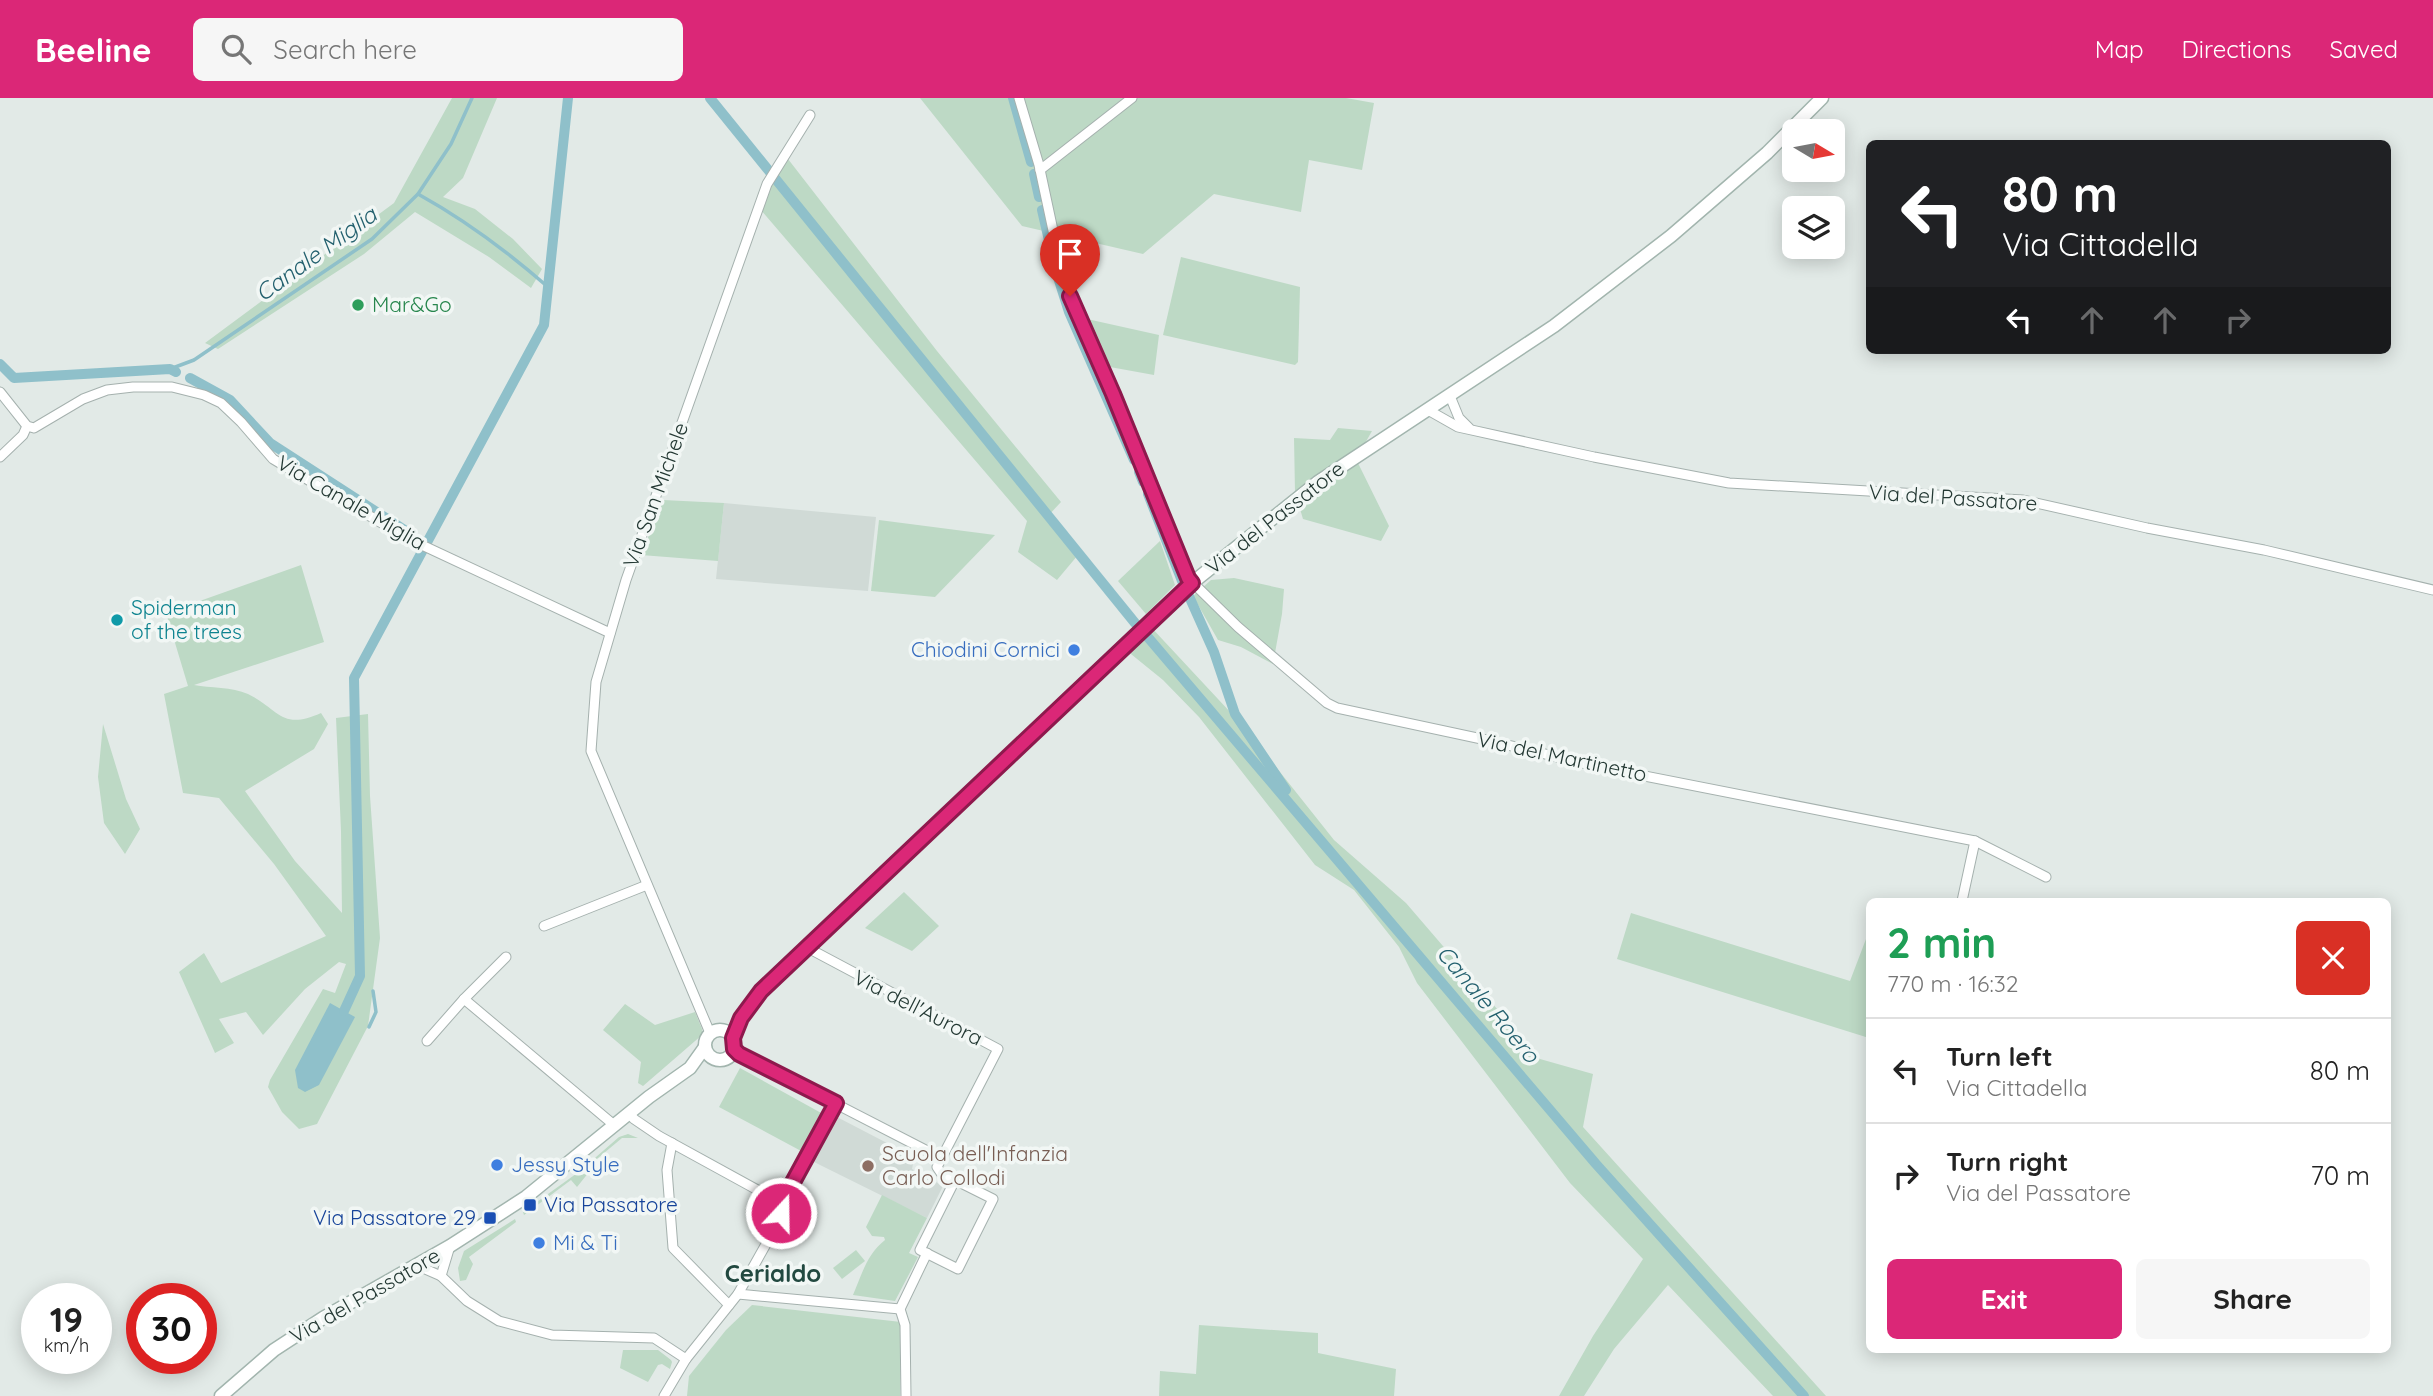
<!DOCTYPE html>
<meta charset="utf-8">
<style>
body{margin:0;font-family:Quicksand,sans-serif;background:#f6f6f6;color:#222;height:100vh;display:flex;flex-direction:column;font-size:26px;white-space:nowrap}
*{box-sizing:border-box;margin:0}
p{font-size:23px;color:#767676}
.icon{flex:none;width:38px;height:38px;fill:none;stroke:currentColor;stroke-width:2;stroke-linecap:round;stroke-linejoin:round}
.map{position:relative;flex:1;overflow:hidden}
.panel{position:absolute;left:1866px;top:800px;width:525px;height:455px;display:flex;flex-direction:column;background:#fff;border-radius:10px;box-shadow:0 4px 18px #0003}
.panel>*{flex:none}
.guide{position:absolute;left:1866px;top:42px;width:525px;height:214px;border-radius:10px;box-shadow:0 4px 18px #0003;background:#202124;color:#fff;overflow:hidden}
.needle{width:46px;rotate:100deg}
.buttons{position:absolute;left:1782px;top:21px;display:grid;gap:14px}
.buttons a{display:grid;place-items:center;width:63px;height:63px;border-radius:10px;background:#fff;box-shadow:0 4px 18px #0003;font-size:35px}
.speed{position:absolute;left:21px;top:1185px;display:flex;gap:14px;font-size:35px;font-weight:700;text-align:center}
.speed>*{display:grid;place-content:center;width:91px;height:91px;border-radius:50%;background:#fff;box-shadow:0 4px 18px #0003;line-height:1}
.speed small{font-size:18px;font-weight:400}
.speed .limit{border:10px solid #d22;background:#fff;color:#111}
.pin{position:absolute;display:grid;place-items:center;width:60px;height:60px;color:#fff;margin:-72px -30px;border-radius:50% 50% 50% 0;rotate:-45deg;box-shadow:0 0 7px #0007}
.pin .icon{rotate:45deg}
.me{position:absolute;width:77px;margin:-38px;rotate:21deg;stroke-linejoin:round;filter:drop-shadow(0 0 5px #0008)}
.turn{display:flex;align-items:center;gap:24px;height:147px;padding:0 21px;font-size:32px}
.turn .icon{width:91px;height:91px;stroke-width:2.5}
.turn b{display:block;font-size:49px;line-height:60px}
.lanes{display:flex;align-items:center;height:66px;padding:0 21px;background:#0003;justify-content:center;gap:35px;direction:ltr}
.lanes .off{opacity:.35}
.round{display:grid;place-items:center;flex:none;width:74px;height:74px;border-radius:10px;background:#f6f6f6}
.overview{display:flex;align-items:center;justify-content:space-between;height:119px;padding:0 21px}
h1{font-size:42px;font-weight:700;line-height:52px;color:#1e9e55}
.action{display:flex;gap:14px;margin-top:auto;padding:14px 21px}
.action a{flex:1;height:80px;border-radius:10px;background:#db2777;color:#fff;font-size:28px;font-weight:700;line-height:80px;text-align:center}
.action a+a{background:#f6f6f6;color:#222}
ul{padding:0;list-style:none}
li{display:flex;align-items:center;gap:21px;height:105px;padding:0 21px;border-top:2px solid #e0e0e0}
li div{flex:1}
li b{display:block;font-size:26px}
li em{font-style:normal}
header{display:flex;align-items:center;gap:42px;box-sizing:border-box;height:98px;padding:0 35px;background:#db2777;color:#fff}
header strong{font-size:33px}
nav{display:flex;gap:38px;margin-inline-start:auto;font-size:24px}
.search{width:490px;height:63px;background:#f6f6f6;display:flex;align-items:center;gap:18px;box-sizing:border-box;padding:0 24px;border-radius:10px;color:#767676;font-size:26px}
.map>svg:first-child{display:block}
.built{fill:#d0dad6}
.green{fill:#bdd9c5}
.water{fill:#8fc0ca}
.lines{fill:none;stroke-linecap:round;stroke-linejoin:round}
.stream{stroke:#8fc0ca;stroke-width:3.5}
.canal{stroke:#8fc0ca;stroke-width:10}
.street-casing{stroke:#a5b1ae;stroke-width:11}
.secondary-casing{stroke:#a2b5ae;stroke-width:15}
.street{stroke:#fff;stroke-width:9}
.secondary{stroke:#fff;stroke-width:12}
.route-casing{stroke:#8e194d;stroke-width:18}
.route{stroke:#db2777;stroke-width:12}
.leisure-dot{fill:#2e9e5b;stroke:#f2f7f5;stroke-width:2.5}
.culture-dot{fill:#0f9aa8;stroke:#f2f7f5;stroke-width:2.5}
.shop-dot{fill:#3f7fe0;stroke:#f2f7f5;stroke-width:2.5}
.education-dot{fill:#8d6e63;stroke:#f2f7f5;stroke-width:2.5}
.transit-dot{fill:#1a4fb4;stroke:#f2f7f5;stroke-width:2.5}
.labels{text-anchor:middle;stroke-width:7;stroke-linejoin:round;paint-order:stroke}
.leisure-label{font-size:21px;fill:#27864d;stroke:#f2f7f5;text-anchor:start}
.street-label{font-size:21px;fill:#243934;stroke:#f2f7f5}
.culture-label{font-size:21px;fill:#0d838f;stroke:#f2f7f5;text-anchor:start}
.shop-label{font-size:21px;fill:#366cbe;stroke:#f2f7f5;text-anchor:start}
.education-label{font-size:21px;fill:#785e54;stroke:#f2f7f5;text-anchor:start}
.transit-label{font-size:21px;fill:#164399;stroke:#f2f7f5;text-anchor:start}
.water-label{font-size:23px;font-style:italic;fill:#24616f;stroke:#f2f7f5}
.quarter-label{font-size:24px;font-weight:bold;fill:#224940;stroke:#f2f7f5}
</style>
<header>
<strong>Beeline</strong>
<div class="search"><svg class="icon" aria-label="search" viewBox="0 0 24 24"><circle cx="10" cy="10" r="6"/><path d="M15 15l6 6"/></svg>Search here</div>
<nav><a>Map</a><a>Directions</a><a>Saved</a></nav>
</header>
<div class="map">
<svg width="2433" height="1298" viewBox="0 0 2433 1298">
<rect width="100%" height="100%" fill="#e2eae7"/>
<g class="built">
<path d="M724 405 876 419 868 493 716 481Z"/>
<path d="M835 1018 912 1058 914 1061 912 1071 943 1088 927 1120 812 1063Z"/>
</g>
<g class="green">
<path d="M452 0H497L463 80 443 99 475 111 513 141 542 171 531 190 489 159 415 114 364 156 218 251 205 245 394 105Z"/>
<path d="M920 0H1346L1374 5 1362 72 1309 62 1301 114 1214 96 1143 156 1022 128Z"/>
<path d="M788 61 937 253 1061 404 1046 420 1078 457 1057 482 1018 454 1027 423 761 112 768 89Z"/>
<path d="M1181 159 1300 189 1298 264 1295 267 1163 237Z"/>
<path d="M1087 221 1159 237 1154 277 1110 269Z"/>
<path d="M1338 330 1372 333 1356 361 1389 428 1381 443 1303 421 1295 394 1294 340 1330 342Z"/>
<path d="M663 402 724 405 718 463 641 457Z"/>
<path d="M879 422 995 437 935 499 871 493Z"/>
<path d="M1160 443 1175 487 1146 516 1118 483Z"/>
<path d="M301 467 324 544 194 587C210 590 232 589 248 596 279 611 281 633 321 615L328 626 314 651 245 693 295 763 342 815 341 733 336 620 368 616 370 698 380 840 368 928 317 1026 299 1031 282 1014 268 989 270 982 323 891 335 895 346 866 339 864 305 891 263 937 246 914 219 921 234 945 215 955 179 874 204 855 221 885 326 838 274 766 219 700 183 695 164 596 188 588 166 515Z"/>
<path d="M1234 480 1284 491 1282 516 1273 566 1241 549 1218 542 1193 498 1211 482Z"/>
<path d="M1150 528 1245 630 1334 742 1406 805 1540 961 1593 976 1583 1029 1826 1298H1773L1668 1187 1614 1251 1584 1298H1559L1593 1238 1643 1161 1570 1085 1417 885 1399 849 1354 792 1315 767 1199 619 1163 582 1126 552Z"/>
<path d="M103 626 126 701 140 731 125 756 104 725 98 679Z"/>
<path d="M904 794 939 828 912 853 865 830Z"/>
<path d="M1631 815 1850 883 1866 841 1869 842V940L1617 861Z"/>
<path d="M625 906 655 927 695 914 702 931V937L643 988 638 985 641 964 603 932Z"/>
<path d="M740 970 823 1016 803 1054 719 1009Z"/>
<path d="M628 1036 638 1040H622L586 1070 589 1074 577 1089 571 1082 524 1117 523 1114 580 1073 619 1039Z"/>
<path d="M882 1097 927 1120 909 1155 918 1159 895 1203 853 1197C862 1176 867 1156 885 1142L884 1139 872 1138 866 1129Z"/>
<path d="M515 1121 516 1124 469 1159 473 1166 466 1182 460 1183 458 1170 464 1153Z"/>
<path d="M856 1152 865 1163 842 1181 833 1170Z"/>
<path d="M752 1207 901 1224 900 1298H687L689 1278 726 1232Z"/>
<path d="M1199 1227 1318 1235V1255L1396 1271 1394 1298H1159L1160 1273 1196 1276Z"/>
<path d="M623 1252H658L671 1262 672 1264 670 1271 662 1266 658 1267 648 1284 620 1270Z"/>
</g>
<path class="water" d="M330 905 355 919 319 987 305 994 298 990 295 972Z"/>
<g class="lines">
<g class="stream">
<path d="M418 96C465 122 508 154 548 189"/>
<path d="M170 271 194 262 372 141 418 96 451 46 472 0"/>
<path d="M369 929 376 914 373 893"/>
</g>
<g class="canal">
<path d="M710 0 1135 525"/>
<path d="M1013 0 1031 64"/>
<path d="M1034 76 1039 99"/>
<path d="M1042 112 1056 173 1069 214 1134 362"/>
<path d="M0 266 14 280 170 271 176 274"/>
<path d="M190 280 230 302 270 345 406 433"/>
<path d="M1139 374 1143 384"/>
<path d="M1148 396 1182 483"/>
<path d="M1188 496 1214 554 1235 616 1286 692"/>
<path d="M1146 537 1596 1066 1804 1298"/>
<path d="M344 913 360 878 354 580 544 227 568 0"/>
</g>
<g class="street-casing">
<g id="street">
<path d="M1019 0 1039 67 1063 179 1113 296 1188 480 1238 529 1327 605 1337 610 1491 643 1599 669 1975 743 2046 779"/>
<path d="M1040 72 1132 0"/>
<path d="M0 294 27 328 34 330 83 301 107 292 133 289H172L204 297 221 305 241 324 273 361 298 376 409 441 610 535"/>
<path d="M1450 298 1459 320 1469 330"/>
<path d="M1428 312 1458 329 1594 359 1729 385 2023 402 2147 430 2264 452 2433 492"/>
<path d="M0 359 23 337 27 328"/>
<path d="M1962 803 1975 743"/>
<path d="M544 828 647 787"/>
<path d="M806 849 998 951 937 1069 941 1075 993 1101 958 1171 920 1152 955 1082"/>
<path d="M464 901 614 1027"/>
<path d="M710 935 591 653 596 584 626 482 767 86 810 17"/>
<path d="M427 943 464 901 506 859"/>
<path d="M734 951 739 956 941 1060"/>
<path d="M629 1015 634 1021 659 1038 774 1101 781 1109 779 1123 738 1196 686 1261 664 1298"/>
<path d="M672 1045 667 1072 673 1150 729 1207"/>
<path d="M781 1109 836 1005"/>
<path d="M416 1167 441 1178 467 1203 499 1223 552 1237 654 1240 686 1261"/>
<path d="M441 1178 450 1148"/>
<path d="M738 1196 900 1211"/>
<path d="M906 1298 905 1227 900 1211 927 1155"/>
</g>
</g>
<g class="secondary-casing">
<g id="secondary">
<circle cx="720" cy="947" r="15"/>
<path d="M734 940 741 920 761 893 1192 485 1318 384 1554 228 1671 138 1767 55 1822 0"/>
<path d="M221 1298 274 1252 323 1220 450 1148 526 1099 649 999 690 970 705 949"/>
</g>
</g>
<use href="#street" class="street"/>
<use href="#secondary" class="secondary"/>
</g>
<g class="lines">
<g class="route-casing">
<path id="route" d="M781 1115 780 1108 836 1005 739 956 734 951 733 940 741 920 761 893 1192 485 1188 480 1113 296 1070 198"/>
</g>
<use href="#route" class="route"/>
</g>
<circle class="leisure-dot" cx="358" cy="207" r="7"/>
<circle class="culture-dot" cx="117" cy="522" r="7"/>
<g class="shop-dot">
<circle cx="1074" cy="552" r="7"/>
<circle cx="497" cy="1067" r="7"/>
<circle cx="539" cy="1145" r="7"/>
</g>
<circle class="education-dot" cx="868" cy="1068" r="7"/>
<g class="transit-dot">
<rect x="523" y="1100" width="14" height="14" rx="3.5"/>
<rect x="483" y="1113" width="14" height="14" rx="3.5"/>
</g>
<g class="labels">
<g class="leisure-label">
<text x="372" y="214">Mar&amp;Go</text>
</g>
<g class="street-label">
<text transform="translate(656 397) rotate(-70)" y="7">Via San Michele</text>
<text transform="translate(1953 400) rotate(4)" y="7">Via del Passatore</text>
<text transform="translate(351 405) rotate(30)" y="7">Via Canale Miglia</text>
<text transform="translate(1275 420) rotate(-38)" y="7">Via del Passatore</text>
<text transform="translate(1562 659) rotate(12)" y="7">Via del Martinetto</text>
<text transform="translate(918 910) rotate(27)" y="7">Via dell'Aurora</text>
<text transform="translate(365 1198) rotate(-30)" y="7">Via del Passatore</text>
</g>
<g class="culture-label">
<text x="131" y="517">Spiderman<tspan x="131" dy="24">of the trees</tspan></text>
</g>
<g class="shop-label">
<text x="1060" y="559" text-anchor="end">Chiodini Cornici</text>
<text x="511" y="1074">Jessy Style</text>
<text x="553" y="1152">Mi &amp; Ti</text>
</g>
<g class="education-label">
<text x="882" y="1063">Scuola dell'Infanzia<tspan x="882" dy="24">Carlo Collodi</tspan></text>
</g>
<g class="transit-label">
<text x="544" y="1114">Via Passatore</text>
<text x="476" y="1127" text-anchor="end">Via Passatore 29</text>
</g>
<g class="water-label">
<text transform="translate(316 156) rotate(-36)" y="8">Canale Miglia</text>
<text transform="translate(1488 906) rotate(50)" y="8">Canale Roero</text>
</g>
<g class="quarter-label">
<text x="773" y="1184">Cerialdo</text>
</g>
</g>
</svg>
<div class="buttons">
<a><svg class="needle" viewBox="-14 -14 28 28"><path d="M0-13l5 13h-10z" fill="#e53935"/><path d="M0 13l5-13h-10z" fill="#767676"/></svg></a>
<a><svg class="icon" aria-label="layers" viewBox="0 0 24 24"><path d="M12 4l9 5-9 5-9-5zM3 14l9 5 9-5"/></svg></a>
</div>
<div class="speed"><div>19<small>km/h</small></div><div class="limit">30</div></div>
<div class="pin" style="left:1070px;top:198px;background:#d93025"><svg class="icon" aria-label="arrive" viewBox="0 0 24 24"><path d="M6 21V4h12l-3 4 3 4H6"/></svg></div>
<svg class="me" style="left:781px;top:1115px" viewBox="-20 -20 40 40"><circle r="17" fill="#db2777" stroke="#fff" stroke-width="3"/><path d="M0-11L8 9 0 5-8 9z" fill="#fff"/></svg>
<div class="guide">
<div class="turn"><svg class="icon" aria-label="left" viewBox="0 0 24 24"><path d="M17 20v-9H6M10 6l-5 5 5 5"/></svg><div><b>80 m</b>Via Cittadella</div></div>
<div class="lanes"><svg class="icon" aria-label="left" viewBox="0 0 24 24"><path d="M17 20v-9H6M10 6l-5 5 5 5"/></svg><svg class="icon off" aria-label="ahead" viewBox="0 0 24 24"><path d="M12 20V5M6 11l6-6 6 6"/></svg><svg class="icon off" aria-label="ahead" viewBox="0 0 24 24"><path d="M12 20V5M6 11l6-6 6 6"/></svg><svg class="icon off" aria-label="right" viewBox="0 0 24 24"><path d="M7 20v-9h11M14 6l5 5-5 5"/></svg></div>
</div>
<section class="panel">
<div class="overview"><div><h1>2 min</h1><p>770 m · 16:32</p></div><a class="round" style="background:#d93025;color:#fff"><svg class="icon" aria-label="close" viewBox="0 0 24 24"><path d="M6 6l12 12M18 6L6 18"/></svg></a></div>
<ul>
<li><svg class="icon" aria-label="left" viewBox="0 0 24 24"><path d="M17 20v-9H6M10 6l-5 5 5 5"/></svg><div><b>Turn left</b><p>Via Cittadella</p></div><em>80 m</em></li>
<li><svg class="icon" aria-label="right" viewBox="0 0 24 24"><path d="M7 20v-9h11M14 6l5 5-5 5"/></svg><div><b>Turn right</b><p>Via del Passatore</p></div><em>70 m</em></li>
</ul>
<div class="action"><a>Exit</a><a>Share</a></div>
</section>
</div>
